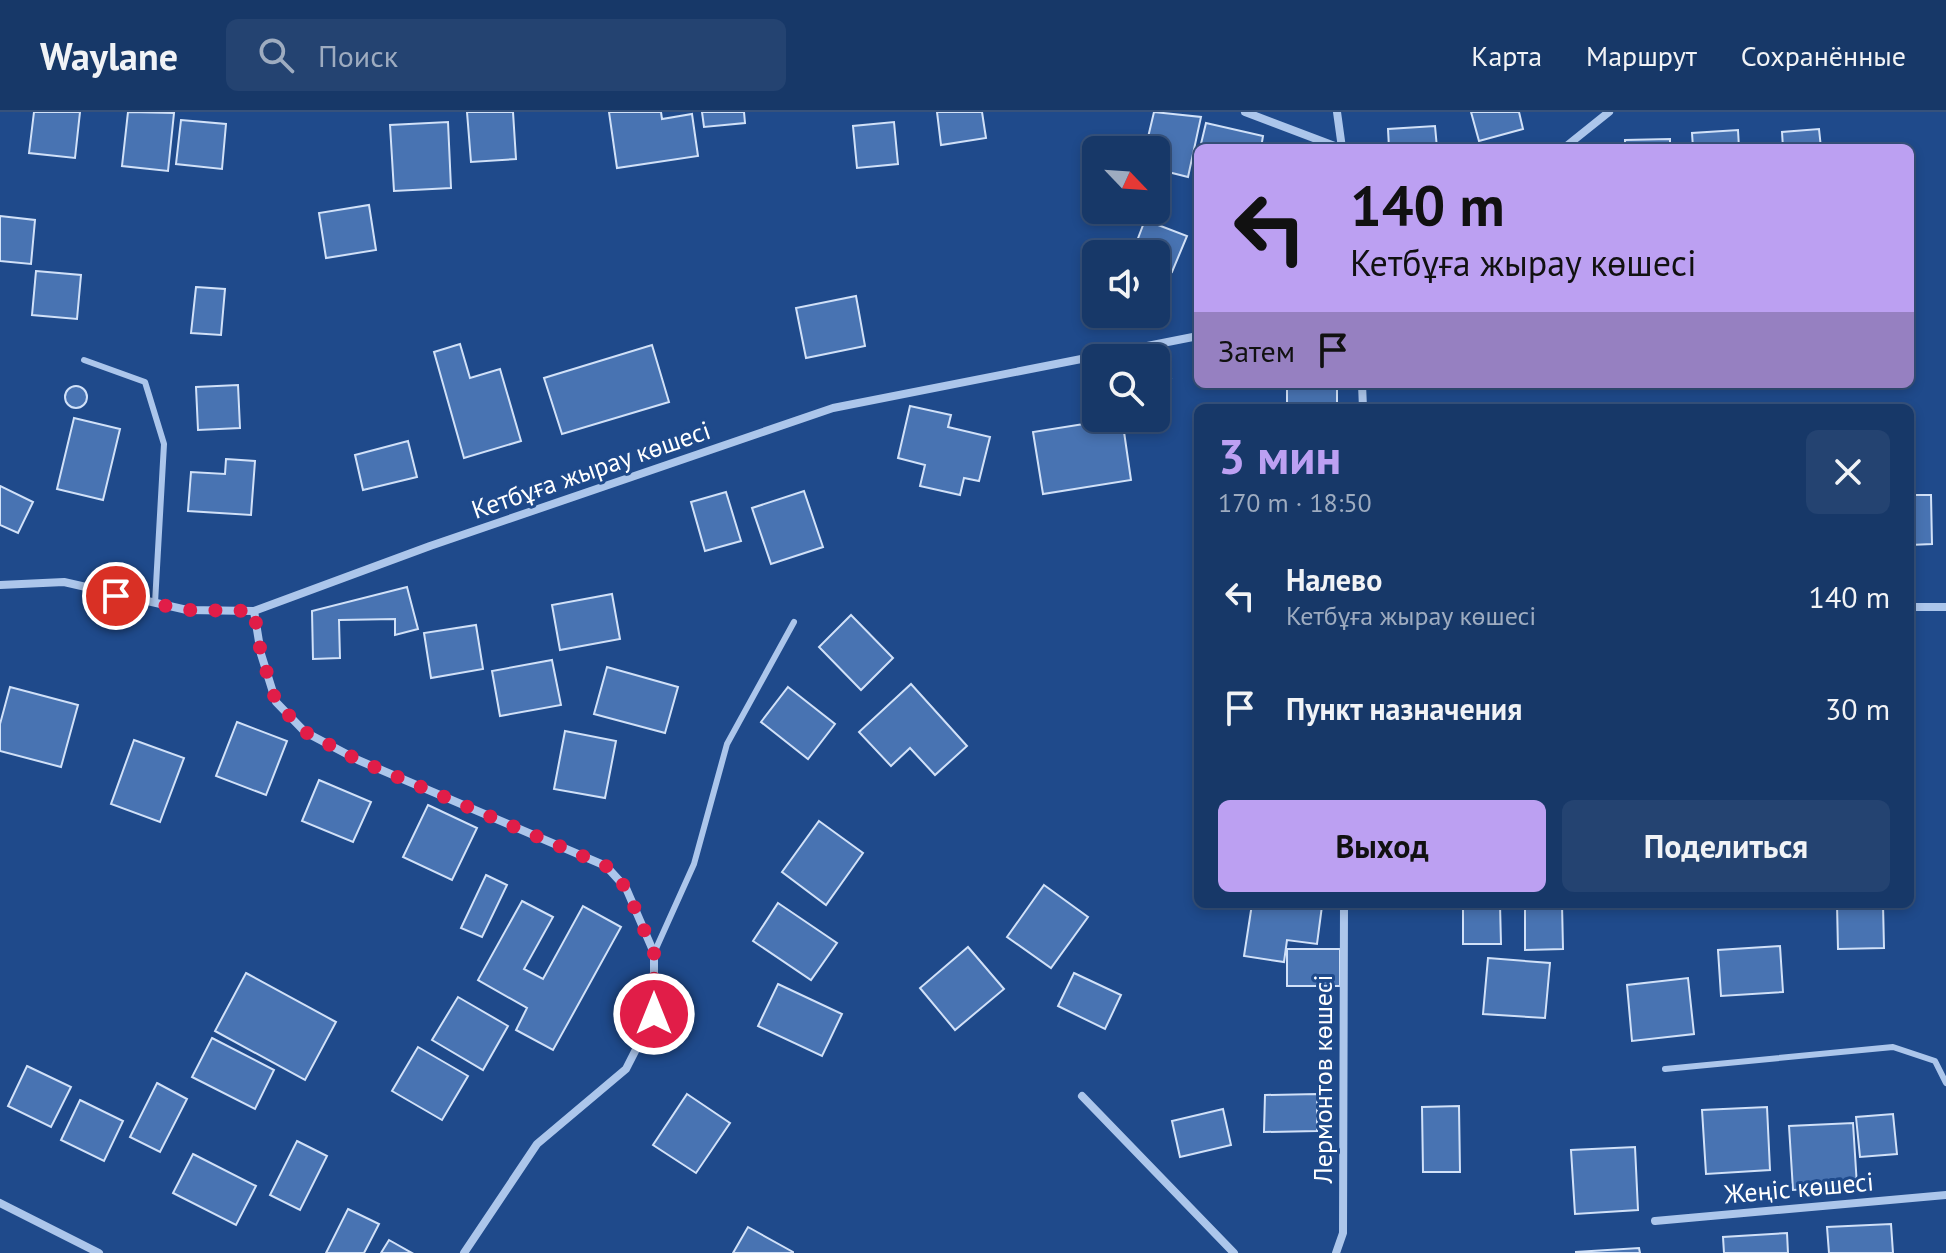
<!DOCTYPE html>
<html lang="ru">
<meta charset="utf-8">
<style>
body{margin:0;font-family:"PT Sans",sans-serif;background:#244371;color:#f1f3f6;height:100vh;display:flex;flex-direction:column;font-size:30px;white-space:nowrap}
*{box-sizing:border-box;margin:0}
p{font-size:26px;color:#9eacc0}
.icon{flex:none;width:44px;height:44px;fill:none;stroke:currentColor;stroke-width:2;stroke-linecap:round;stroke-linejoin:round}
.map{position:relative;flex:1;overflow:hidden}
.sheet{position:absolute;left:1194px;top:292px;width:720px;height:504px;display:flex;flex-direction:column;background:#173868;border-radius:12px;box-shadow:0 4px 12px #0003,0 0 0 2px #36527c}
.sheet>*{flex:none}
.top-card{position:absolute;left:1194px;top:32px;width:720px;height:244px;border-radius:12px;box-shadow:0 4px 12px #0003,0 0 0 2px #36527c;background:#bca0f2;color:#111;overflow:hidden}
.needle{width:52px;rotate:115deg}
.tools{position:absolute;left:1082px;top:24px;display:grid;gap:16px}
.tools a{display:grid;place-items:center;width:88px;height:88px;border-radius:12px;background:#173868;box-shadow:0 4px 12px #0003,0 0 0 2px #36527c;font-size:40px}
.pin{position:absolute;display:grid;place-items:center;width:68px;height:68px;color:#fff;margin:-34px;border:4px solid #fff;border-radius:50%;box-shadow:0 2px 8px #0007}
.me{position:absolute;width:88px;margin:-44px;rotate:0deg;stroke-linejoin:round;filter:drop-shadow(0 0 6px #0008)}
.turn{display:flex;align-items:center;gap:28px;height:168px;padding:0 24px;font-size:36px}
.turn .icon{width:104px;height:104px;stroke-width:2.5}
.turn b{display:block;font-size:56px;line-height:68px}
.then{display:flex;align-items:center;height:76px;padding:0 24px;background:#0003;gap:16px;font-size:30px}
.round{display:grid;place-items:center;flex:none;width:84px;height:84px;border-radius:12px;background:#244371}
.headline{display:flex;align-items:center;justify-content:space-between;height:136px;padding:0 24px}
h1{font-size:48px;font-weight:700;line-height:60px;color:#bca0f2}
.button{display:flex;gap:16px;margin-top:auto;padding:16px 24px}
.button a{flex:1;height:92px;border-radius:12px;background:#bca0f2;color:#111;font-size:32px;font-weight:700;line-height:92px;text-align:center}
.button a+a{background:#244371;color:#f1f3f6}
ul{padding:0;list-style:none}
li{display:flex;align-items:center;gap:24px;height:112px;padding:0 24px}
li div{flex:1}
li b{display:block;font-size:30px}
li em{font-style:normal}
header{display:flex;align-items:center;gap:48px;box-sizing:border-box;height:112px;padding:0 40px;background:#173868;border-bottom:2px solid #36527c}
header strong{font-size:38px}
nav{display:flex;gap:44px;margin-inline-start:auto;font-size:28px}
.search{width:560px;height:72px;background:#244371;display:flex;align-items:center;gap:20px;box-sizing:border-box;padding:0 28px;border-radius:12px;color:#9eacc0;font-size:30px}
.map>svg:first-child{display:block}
.building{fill:#4873b2;stroke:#d1e1f8;stroke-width:2}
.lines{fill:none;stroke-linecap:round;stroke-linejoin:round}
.service{stroke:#acc6eb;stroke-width:6}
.minor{stroke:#acc6eb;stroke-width:8}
.route{stroke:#e11d48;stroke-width:14;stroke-dasharray:0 25.2}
.labels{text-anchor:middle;stroke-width:6;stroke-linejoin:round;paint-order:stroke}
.street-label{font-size:26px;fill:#fff;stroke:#1f4a8b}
</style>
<header>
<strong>Waylane</strong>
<div class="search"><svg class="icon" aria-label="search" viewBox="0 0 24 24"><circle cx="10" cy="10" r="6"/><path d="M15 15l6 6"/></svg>Поиск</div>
<nav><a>Карта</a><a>Маршрут</a><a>Сохранённые</a></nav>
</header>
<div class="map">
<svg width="1946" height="1141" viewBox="0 0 1946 1141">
<rect width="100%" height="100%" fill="#1f4a8b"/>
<g class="building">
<path d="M34 0H80L75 46 29 41Z"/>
<path d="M128 0 174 1 168 59 122 54Z"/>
<path d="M467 0H513L516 47 471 50Z"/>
<path d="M609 0H661L662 7 692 2 698 44 617 56Z"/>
<path d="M702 0H744L745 11 704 15Z"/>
<path d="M937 0H982L986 26 941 33Z"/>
<path d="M1154 0 1201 5 1188 65 1156 57V38H1145Z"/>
<path d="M1471 0H1519L1523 17 1479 29Z"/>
<path d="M181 8 226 12 222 57 176 52Z"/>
<path d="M448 10 451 76 394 79 390 13Z"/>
<path d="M894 10 898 52 857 56 853 14Z"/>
<path d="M1206 11 1263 24 1261 36H1200Z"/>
<path d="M1435 14 1437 36H1389L1388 17Z"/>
<path d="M1819 17 1821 36H1783L1782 20Z"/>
<path d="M1738 18 1739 36H1693L1692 21Z"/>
<path d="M1670 27V36H1625V28Z"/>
<path d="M369 93 376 138 326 146 319 101Z"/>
<path d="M0 104 35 108 31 152 0 149Z"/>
<path d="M1145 108 1187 124 1172 160 1156 153V142H1132Z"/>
<path d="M36 159 81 163 77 207 32 203Z"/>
<path d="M196 175 225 177 221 223 191 221Z"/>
<path d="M856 184 865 234 806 246 796 196Z"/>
<path d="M460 232 470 266 500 257 521 329 464 346 434 240Z"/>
<path d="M652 233 669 290 562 322 544 266Z"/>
<path d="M1166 241 1171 266 1156 269V246H1143Z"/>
<path d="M1287 272H1337V293L1287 292Z"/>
<path d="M238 273 240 316 198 318 196 275Z"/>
<circle cx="76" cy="285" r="11"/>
<path d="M910 294 951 303 948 315 990 325 979 369 964 366 960 383 920 374 925 353 898 346Z"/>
<path d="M74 306 120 317 103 388 57 377Z"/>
<path d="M1122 306 1131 368 1043 382 1033 320Z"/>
<path d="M408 329 417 365 363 378 355 343Z"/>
<path d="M226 347 255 349 251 403 188 399 191 360 225 362Z"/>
<path d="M0 374 33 390 18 421 0 413Z"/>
<path d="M804 379 823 435 771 452 752 396Z"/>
<path d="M726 380 741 429 705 439 691 390Z"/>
<path d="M1910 383H1931L1932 432 1910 433Z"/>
<path d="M407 475 418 517 395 523V507L339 508 340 546 313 547 312 499Z"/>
<path d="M612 482 620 527 560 538 552 493Z"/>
<path d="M851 503 893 546 861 578 819 535Z"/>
<path d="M476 513 483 557 431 566 424 521Z"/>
<path d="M552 548 561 593 500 604 492 559Z"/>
<path d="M607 555 678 575 665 621 594 602Z"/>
<path d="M911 572 967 634 935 663 910 636 891 654 859 620Z"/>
<path d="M10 575 78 593 61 655 0 639V612Z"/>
<path d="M788 575 835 612 808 647 761 610Z"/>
<path d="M237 610 287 629 266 683 216 664Z"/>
<path d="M565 619 616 629 605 686 554 677Z"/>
<path d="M134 628 184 646 160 710 111 692Z"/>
<path d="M319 668 371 690 353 730 302 709Z"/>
<path d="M428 693 477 716 452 768 403 745Z"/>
<path d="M819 709 863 741 826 793 782 760Z"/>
<path d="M486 763 507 773 482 825 461 816Z"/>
<path d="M1044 773 1088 805 1051 856 1007 825Z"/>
<path d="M522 789 553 805 524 857 543 867 583 794 621 815 553 938 516 918 527 896 478 868Z"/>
<path d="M778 791 837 831 811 868 753 829Z"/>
<path d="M1252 792 1322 794 1317 832 1287 828 1284 850 1244 844Z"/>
<path d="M1463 792H1500L1501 832H1463Z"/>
<path d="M1525 792H1562L1563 837 1525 838Z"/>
<path d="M1837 792H1883L1884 836 1838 837Z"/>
<path d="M1780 834 1783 880 1721 884 1718 838Z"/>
<path d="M968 835 1004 877 955 918 920 876Z"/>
<rect x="1287" y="837" width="53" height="37"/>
<path d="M1488 846 1550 851 1545 906 1483 902Z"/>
<path d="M246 861 336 910 305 968 215 919Z"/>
<path d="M1074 861 1121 883 1105 917 1058 894Z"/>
<path d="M1688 866 1694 922 1632 929 1627 873Z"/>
<path d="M778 872 842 902 822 944 758 914Z"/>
<path d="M458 885 508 914 483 958 432 928Z"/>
<path d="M212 926 274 958 255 997 192 965Z"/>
<path d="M418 935 468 964 442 1008 392 979Z"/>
<path d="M27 954 71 975 51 1015 8 994Z"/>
<path d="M157 971 187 987 160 1040 130 1025Z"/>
<path d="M687 982 730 1011 696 1061 653 1033Z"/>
<path d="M1317 982V1019L1264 1020 1265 983Z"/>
<path d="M80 988 123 1009 104 1049 61 1028Z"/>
<path d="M1459 994 1460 1060H1423L1422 995Z"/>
<path d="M1767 995 1770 1058 1706 1062 1702 998Z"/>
<path d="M1223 997 1231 1033 1180 1045 1172 1009Z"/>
<path d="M1893 1002 1897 1042 1860 1045 1856 1005Z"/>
<path d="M1853 1011 1857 1074 1793 1078 1789 1014Z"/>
<path d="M297 1029 327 1044 300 1098 270 1083Z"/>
<path d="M1635 1035 1638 1098 1575 1102 1571 1038Z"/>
<path d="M193 1042 256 1074 236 1113 173 1081Z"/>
<path d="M348 1097 379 1112 364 1141H326Z"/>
<path d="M1891 1112 1893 1141H1829L1827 1115Z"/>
<path d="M748 1115 793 1140V1141H733Z"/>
<path d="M1787 1121 1788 1141H1724L1723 1125Z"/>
<path d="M389 1128 412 1141H381Z"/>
<path d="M1639 1136 1640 1141H1576V1140Z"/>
</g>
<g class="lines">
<g class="service">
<path d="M84 248 145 270 164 332 155 491"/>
<path d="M654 841 694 752 727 632 794 510"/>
<path d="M1665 957 1893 935 1935 949 1946 971"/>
</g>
<g class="minor">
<path d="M1245 0 1340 36"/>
<path d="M1337 0 1342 36"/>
<path d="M1564 36 1609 0"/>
<path d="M1362 272 1363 296"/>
<path d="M0 473 64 470 187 498 254 499 430 434 833 296 1198 224"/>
<path d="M1910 495H1946"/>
<path d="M254 499 261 542 276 590 305 620 358 648 606 754 626 776 654 841V902L626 957 537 1032 464 1141"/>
<path d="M1082 984 1234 1141"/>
<path d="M0 1091 99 1141"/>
<path d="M1655 1109 1946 1083"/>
<path d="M1336 1141 1343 1121 1344 792"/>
</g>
</g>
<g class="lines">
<path class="route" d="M116 484 187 498 254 499 261 542 276 590 305 620 358 648 606 754 626 776 654 841V902"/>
</g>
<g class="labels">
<g class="street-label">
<text transform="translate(591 358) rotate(-19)" y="9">Кетбұға жырау көшесі</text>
<text transform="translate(1323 967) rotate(-90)" y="9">Лермонтов көшесі</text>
<text transform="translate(1799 1076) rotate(-5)" y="9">Жеңіс көшесі</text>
</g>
</g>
</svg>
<div class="tools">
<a><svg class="needle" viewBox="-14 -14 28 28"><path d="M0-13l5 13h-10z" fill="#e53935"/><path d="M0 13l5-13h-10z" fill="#9eacc0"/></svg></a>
<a><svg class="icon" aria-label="sound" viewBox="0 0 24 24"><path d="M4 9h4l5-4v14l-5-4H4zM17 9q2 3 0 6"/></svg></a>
<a><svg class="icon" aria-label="search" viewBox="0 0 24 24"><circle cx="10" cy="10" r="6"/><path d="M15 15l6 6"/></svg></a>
</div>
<div class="pin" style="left:116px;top:484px;background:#d93025"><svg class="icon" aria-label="arrive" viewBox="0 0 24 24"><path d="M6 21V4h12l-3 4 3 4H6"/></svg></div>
<svg class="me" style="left:654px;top:902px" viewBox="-20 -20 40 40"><circle r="17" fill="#e11d48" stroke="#fff" stroke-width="3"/><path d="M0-11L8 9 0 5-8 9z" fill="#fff"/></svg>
<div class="top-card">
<div class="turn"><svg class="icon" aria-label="left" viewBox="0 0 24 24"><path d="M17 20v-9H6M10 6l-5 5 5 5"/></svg><div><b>140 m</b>Кетбұға жырау көшесі</div></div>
<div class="then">Затем<svg class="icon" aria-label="arrive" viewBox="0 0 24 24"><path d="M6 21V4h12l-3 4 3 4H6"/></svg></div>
</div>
<section class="sheet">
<div class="headline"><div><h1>3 мин</h1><p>170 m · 18:50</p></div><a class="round"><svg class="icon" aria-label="close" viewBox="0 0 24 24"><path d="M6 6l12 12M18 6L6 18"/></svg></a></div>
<ul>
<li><svg class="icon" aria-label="left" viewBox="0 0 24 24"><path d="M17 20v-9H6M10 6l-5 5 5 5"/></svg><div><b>Налево</b><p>Кетбұға жырау көшесі</p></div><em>140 m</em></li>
<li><svg class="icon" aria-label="arrive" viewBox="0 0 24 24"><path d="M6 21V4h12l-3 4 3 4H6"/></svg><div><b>Пункт назначения</b></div><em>30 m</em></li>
</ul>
<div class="button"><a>Выход</a><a>Поделиться</a></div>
</section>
</div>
